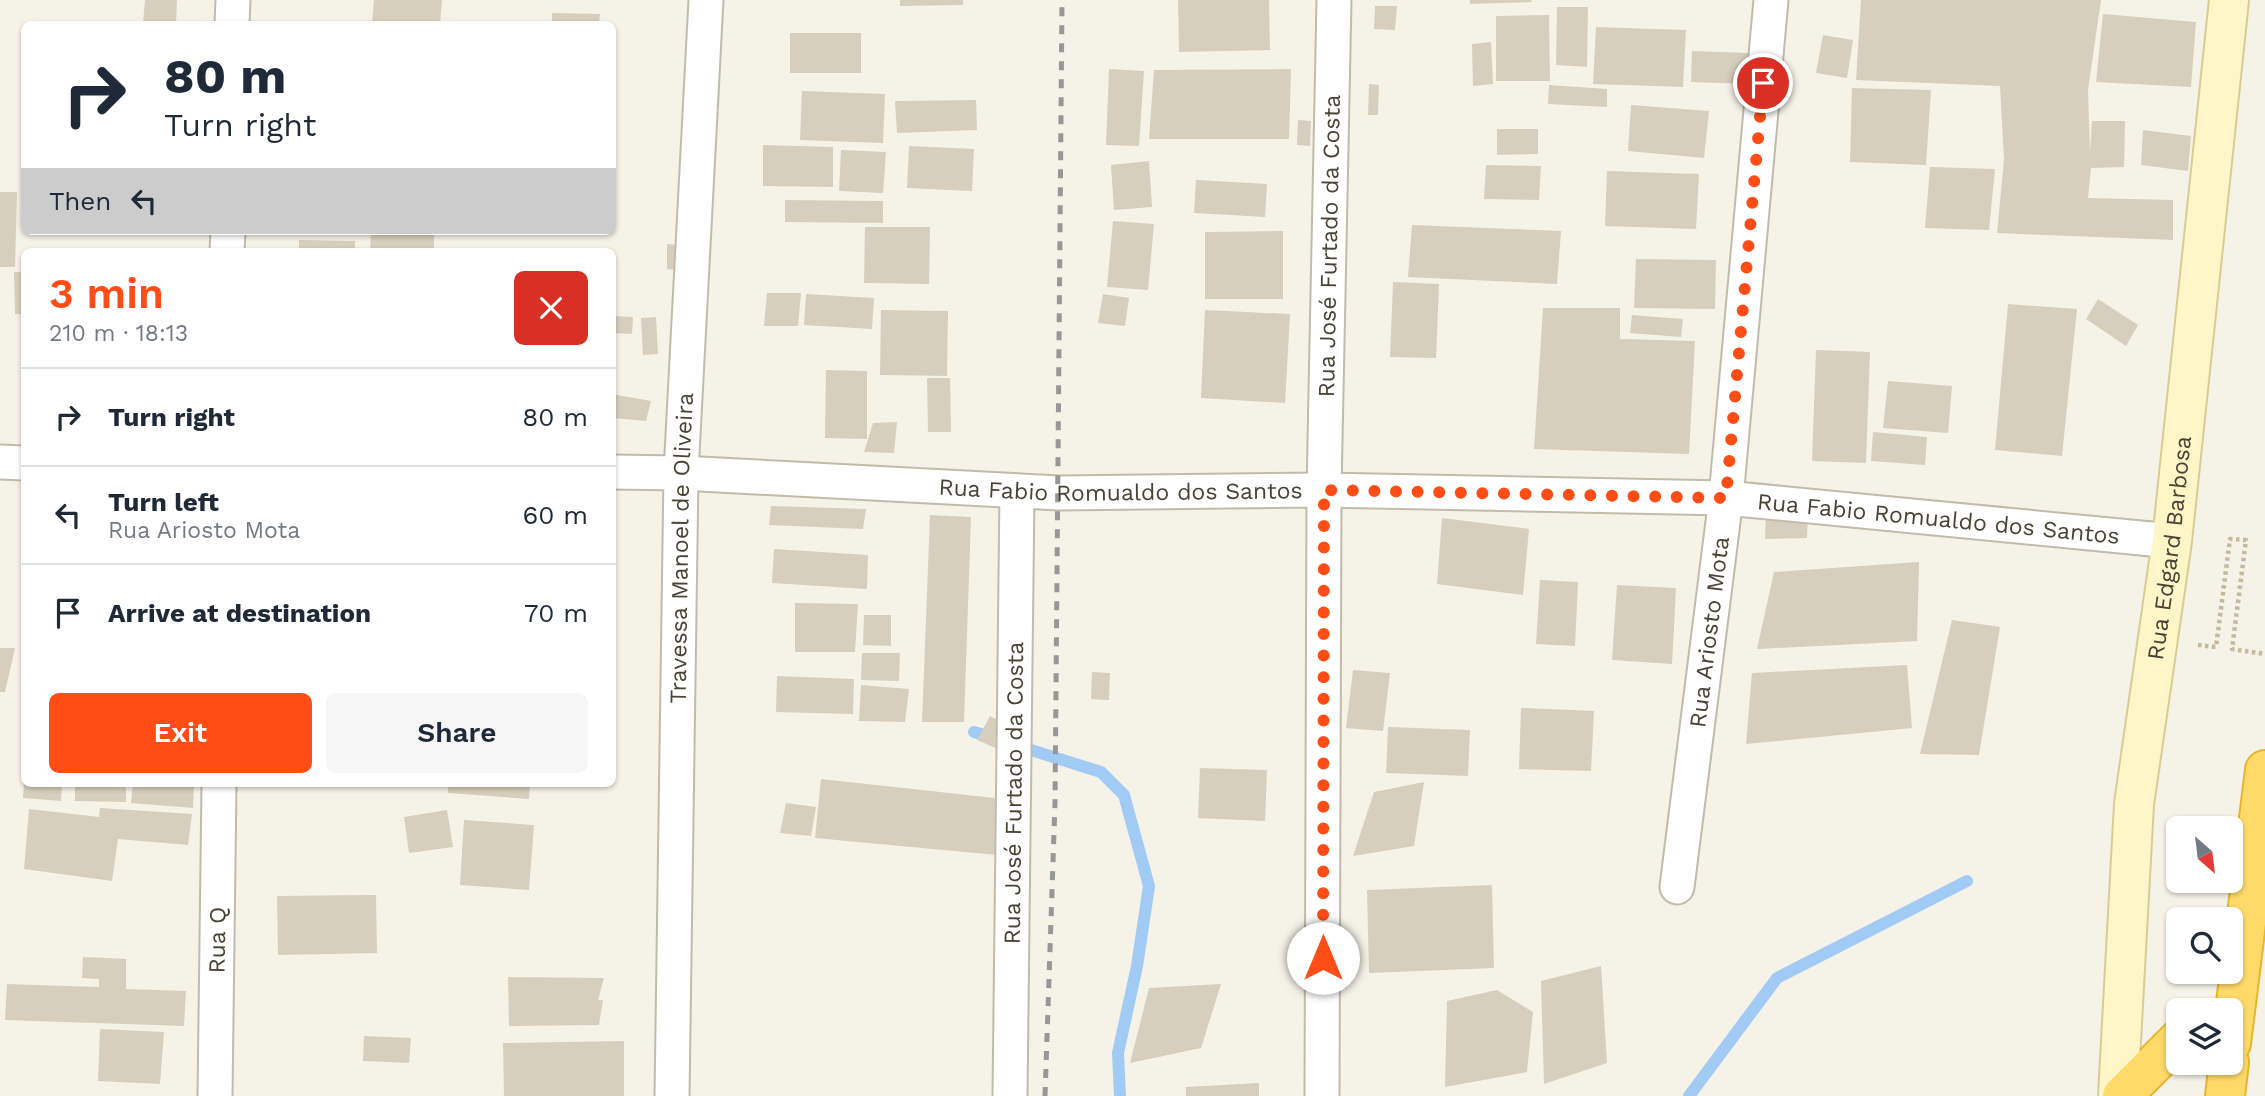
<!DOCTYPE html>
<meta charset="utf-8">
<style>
body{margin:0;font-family:"Work Sans",sans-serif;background:#f6f6f7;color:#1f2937;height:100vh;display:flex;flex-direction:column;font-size:26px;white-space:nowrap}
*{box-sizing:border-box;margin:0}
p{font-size:23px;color:#747a83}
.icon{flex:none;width:38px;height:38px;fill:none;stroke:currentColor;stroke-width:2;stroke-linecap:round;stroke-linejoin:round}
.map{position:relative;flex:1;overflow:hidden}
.drawer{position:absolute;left:21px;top:248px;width:595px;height:539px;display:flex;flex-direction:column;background:#fff;border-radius:10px;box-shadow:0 2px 5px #0004}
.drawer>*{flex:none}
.guide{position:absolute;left:21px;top:21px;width:595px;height:214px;border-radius:10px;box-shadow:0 2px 5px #0004;background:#fff;color:#1f2937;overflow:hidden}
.needle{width:46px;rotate:152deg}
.fabs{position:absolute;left:2166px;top:816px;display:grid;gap:14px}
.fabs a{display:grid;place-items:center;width:77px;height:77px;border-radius:10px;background:#fff;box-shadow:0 2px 5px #0004;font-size:35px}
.pin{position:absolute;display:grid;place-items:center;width:60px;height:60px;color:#fff;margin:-30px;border:4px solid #fff;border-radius:50%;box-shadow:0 2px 7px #0007}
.me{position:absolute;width:77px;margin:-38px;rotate:0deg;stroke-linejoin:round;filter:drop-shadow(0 0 5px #0008)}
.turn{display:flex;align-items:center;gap:24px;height:147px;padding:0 28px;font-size:32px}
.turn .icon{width:91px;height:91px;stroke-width:2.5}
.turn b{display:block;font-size:49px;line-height:60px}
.then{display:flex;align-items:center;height:66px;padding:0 28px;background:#0003;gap:14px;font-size:26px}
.round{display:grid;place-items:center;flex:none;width:74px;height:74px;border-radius:10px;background:#f6f6f7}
.head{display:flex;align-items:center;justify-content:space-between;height:119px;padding:0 28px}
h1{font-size:42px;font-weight:600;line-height:52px;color:#ff4d15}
.action{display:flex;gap:14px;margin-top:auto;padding:14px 28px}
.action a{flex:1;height:80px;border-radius:10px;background:#ff4d15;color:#fff;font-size:28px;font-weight:600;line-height:80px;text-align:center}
.action a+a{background:#f6f6f7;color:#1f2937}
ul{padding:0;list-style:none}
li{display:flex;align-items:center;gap:21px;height:98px;padding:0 28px;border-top:2px solid #e0e1e3}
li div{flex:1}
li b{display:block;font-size:26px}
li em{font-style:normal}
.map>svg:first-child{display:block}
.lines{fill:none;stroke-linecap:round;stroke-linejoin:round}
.stream{stroke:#a1cbf5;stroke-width:12}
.building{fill:#d7cfbd}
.street-casing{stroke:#c1bbaa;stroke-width:37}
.secondary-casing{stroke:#d8cc95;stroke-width:42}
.highway-casing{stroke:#e8b42f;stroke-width:42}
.path{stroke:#c4b99a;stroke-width:4.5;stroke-dasharray:3.5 3.5;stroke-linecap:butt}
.street{stroke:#fff;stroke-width:33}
.secondary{stroke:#fff6c8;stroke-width:38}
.highway{stroke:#ffda69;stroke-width:38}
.rail{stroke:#979797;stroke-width:5;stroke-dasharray:9 9;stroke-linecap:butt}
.route{stroke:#ff4d15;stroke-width:12;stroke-dasharray:0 21.6}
.labels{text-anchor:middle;stroke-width:5;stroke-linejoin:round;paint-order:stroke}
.street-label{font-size:23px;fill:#494336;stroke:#fff}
</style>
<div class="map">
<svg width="2265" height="1096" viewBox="0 0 2265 1096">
<rect width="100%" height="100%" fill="#f5f2e8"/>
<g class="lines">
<g class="stream">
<path d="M974 732 994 738"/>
<path d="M1015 745 1101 772 1124 795 1149 886 1137 966 1118 1053 1120 1096"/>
<path d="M1689 1096 1777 978 1967 881"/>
</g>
</g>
<g class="building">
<path d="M145 0H177L176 24H143Z"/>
<path d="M374 0H442L440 24H372Z"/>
<path d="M900 0H963V5L900 6Z"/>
<path d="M1178 0H1269L1270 50 1179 52Z"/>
<path d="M1470 0H1531L1532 2 1470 4Z"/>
<path d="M1861 0H2101L2088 90 2090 153 2092 121H2125L2124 167 2091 168 2088 198 2173 200V240L1997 233 2004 160 2000 86 1856 80Z"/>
<path d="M1375 6H1397L1395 30 1374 29Z"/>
<path d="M1557 7H1588L1587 67 1556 65Z"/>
<path d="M552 13 600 14 599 24H552Z"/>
<path d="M2103 14 2196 22 2191 87 2096 82Z"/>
<path d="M1549 15 1550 81H1496V16Z"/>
<path d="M1596 27 1686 30 1683 87 1593 84Z"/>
<rect x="790" y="33" width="71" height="40"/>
<path d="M1823 35 1853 40 1847 78 1816 73Z"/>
<path d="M1491 42 1493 84 1473 86 1472 44Z"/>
<path d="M1692 51 1750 53 1749 84 1691 82Z"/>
<path d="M1109 69 1144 71 1139 146 1106 145Z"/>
<path d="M1291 69 1289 139H1149L1154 70Z"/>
<path d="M1369 84 1379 85 1378 115H1368Z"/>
<path d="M1549 85 1607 89V107L1548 104Z"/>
<path d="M1852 88 1931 90 1926 165 1850 162Z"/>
<path d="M802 91 885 94 883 143 800 140Z"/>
<path d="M976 100 977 130 897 133 895 101Z"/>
<path d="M1631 105 1709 111 1704 158 1628 151Z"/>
<path d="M1298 120 1311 121 1310 146 1297 145Z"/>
<path d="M1497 129H1538V154L1497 155Z"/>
<path d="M2143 130 2191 136 2188 171 2141 165Z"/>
<path d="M763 145 833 147V187L763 186Z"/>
<path d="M909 146 974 149 972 191 907 188Z"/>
<path d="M841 150 886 152 883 193 839 191Z"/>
<path d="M1149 161 1152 207 1114 210 1111 165Z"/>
<path d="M1486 165 1541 166 1539 200 1484 199Z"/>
<path d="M1930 167 1995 169 1989 230 1925 228Z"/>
<path d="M1607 171 1699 174 1696 229 1605 226Z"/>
<path d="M1196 180 1267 184 1265 217 1194 213Z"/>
<path d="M0 192H17L15 267H0Z"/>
<path d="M785 200 883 201V223L785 222Z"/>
<path d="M1113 221 1154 224 1148 290 1107 287Z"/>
<path d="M1412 225 1561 231 1557 284 1408 277Z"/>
<path d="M865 227H930L929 284 864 283Z"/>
<path d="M371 231H434V252H370Z"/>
<path d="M1283 231V299H1205V232Z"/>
<path d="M299 240 355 241V252H299Z"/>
<path d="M667 244 680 245V270L667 269Z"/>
<path d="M1636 259 1716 260 1715 309 1634 308Z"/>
<path d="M14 272H24V314H15Z"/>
<path d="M1393 282 1439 284 1436 358 1390 357Z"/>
<path d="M767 293H801L798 326H764Z"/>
<path d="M806 294 874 298 872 329 804 325Z"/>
<path d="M1103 294 1129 298 1125 326 1098 323Z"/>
<path d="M2098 299 2138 325 2126 346 2086 319Z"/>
<path d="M2008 304 2077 309 2062 456 1995 450Z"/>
<path d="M1543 308H1620V339L1695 341 1689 454 1534 449Z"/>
<path d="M881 310 948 311 947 376 880 375Z"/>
<path d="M1205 310 1290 314 1285 403 1201 398Z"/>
<path d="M1632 315 1683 319 1681 337 1630 333Z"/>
<path d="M612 316 633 317 632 334 612 333Z"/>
<path d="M656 317 658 354 643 355 641 318Z"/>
<path d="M1816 350 1870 352 1866 463 1812 461Z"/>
<path d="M826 370 867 371V439L825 438Z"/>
<path d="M927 378H950L951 432H928Z"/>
<path d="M1888 381 1952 386 1948 433 1883 428Z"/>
<path d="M612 394 651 401 646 421 612 418Z"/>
<path d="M897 422 894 453 864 452 873 423Z"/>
<path d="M1873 432 1927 437 1925 465 1871 461Z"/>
<path d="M771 506 866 509 863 529 769 525Z"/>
<path d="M1766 512 1808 514 1807 538 1765 539Z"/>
<path d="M930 515 971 517 964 722H922Z"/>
<path d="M1442 518 1529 529 1523 595 1437 584Z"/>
<path d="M774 549 868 555 867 589 772 583Z"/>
<path d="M1919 562 1917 641 1757 649 1774 572Z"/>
<path d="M1540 580 1578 582 1575 646 1536 644Z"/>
<path d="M1617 585 1676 588 1672 664 1612 660Z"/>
<path d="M795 603 858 604 855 652H795Z"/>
<path d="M864 615H891V646L863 645Z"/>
<path d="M1952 620 2000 627 1979 755 1920 754Z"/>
<path d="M0 648H15L5 692H0Z"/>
<path d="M862 653H900L899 681 861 680Z"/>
<path d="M1907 665 1912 728 1746 744 1752 673Z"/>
<path d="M1353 670 1390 673 1383 731 1346 728Z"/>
<path d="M1092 672 1110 673 1109 700 1091 699Z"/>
<path d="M777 676 854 679 853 714 776 712Z"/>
<path d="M861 685 909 689 905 722 859 721Z"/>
<path d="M1521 708 1594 711 1591 771 1519 769Z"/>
<path d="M990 716 1009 726 1000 750 977 740Z"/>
<path d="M1388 727 1470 730 1468 776 1386 773Z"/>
<path d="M1200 768 1267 770 1265 821 1198 818Z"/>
<path d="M821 779 1004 799 997 855 815 838Z"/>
<path d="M1424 782 1414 846 1353 856 1374 792Z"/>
<path d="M24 784H62L61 801 23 798Z"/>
<path d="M75 784H126V802L75 801Z"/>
<path d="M133 784H194L193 808 131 803Z"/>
<path d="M448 784H530L529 799 448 793Z"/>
<path d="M786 803 816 807 811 836 780 833Z"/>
<path d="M100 808 192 814 188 845 118 839 112 881 24 869 29 809 99 817Z"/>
<path d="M447 810 453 847 409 853 404 817Z"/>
<path d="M464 820 534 825 529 890 460 885Z"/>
<path d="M1492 885 1494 968 1369 973 1367 890Z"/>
<path d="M376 895 377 953 278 955 277 896Z"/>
<path d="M83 957 126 959V989L186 991 184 1026 5 1020 7 984 99 987V979L82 978Z"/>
<path d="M1601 966 1607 1063 1544 1084 1541 981Z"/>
<path d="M508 977 604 978 598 1000H603L599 1025 509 1026Z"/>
<path d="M1221 984 1201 1048 1130 1063 1149 988Z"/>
<path d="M1497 990 1533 1012 1527 1072 1445 1087 1447 1001Z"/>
<path d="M100 1029 164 1032 160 1084 98 1081Z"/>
<path d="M364 1036 411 1038 409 1063 363 1061Z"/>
<path d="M624 1041V1096H504L503 1043Z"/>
<path d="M1259 1083V1096H1186V1087Z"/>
</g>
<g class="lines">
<g class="street-casing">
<g id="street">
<path d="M232 24 233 0"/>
<path d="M227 252 228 231"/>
<path d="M0 462 24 463"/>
<path id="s1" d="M612 472 681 473 1059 493 1324 490 1726 498 2172 541"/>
<path id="s2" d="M1677 887 1726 498 1771 0"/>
<path id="s3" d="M215 1096 219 784"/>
<path id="s4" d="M672 1096 681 473 706 0"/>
<path id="s5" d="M1010 1096 1017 491"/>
<path id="s6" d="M1322 1096 1324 490 1334 0"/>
</g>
</g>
<g class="secondary-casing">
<g id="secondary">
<path id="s7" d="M2118 1096 2134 804 2172 541 2229 0"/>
</g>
</g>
<g class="highway-casing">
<g id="highway">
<path d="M2231 1043 2265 770"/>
<path d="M2122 1096 2179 1039"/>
<path d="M2225 1096 2229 1062"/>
</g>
</g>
<path class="path" d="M2198 645 2216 647 2230 539 2246 540 2232 649 2265 654"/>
<use href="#street" class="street"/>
<use href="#secondary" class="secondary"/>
<use href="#highway" class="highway"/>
<path class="rail" d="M1045 1096 1055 803 1062 0"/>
</g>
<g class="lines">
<path class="route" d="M1323 958 1324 490 1726 498 1763 83"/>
</g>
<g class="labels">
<g class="street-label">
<text dy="8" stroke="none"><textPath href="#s6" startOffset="850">Rua José Furtado da Costa</textPath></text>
<text dy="8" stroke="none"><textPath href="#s1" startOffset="509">Rua Fabio Romualdo dos Santos</textPath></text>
<text dy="8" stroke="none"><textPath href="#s1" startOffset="1328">Rua Fabio Romualdo dos Santos</textPath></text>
<text dy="8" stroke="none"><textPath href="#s4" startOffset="548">Travessa Manoel de Oliveira</textPath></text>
<text dy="8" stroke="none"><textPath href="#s7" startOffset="551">Rua Edgard Barbosa</textPath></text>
<text dy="8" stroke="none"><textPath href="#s2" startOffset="257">Rua Ariosto Mota</textPath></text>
<text dy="8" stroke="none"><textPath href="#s5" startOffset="303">Rua José Furtado da Costa</textPath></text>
<text dy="8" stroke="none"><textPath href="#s3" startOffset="156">Rua Q</textPath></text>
</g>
</g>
</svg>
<div class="fabs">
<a><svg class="needle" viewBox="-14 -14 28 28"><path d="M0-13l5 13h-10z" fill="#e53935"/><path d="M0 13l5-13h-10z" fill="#747a83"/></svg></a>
<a><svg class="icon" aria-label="search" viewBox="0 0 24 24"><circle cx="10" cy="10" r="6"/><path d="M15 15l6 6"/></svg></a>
<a><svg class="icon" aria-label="layers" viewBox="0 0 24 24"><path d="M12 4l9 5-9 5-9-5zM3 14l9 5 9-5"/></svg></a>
</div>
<div class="pin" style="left:1763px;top:83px;background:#d93025"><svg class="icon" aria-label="arrive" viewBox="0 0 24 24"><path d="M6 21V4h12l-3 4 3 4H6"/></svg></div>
<svg class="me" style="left:1323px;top:958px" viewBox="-20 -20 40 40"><circle r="19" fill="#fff"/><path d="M0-13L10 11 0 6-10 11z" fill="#ff4d15"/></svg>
<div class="guide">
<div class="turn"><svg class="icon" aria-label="right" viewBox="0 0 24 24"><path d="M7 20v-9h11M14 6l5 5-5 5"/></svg><div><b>80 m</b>Turn right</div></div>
<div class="then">Then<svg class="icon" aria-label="left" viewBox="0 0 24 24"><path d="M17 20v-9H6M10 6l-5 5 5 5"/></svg></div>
</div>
<section class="drawer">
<div class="head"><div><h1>3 min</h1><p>210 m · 18:13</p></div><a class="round" style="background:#d93025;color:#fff"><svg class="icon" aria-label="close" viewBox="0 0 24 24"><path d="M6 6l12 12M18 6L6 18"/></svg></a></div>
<ul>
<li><svg class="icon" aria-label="right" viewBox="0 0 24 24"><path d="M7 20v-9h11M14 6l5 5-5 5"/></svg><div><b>Turn right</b></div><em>80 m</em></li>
<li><svg class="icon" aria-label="left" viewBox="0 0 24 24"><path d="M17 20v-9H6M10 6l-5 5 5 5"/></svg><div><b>Turn left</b><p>Rua Ariosto Mota</p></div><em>60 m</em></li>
<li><svg class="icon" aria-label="arrive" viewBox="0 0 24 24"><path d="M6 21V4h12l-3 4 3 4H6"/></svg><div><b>Arrive at destination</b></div><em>70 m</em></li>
</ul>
<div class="action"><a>Exit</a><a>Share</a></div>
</section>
</div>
